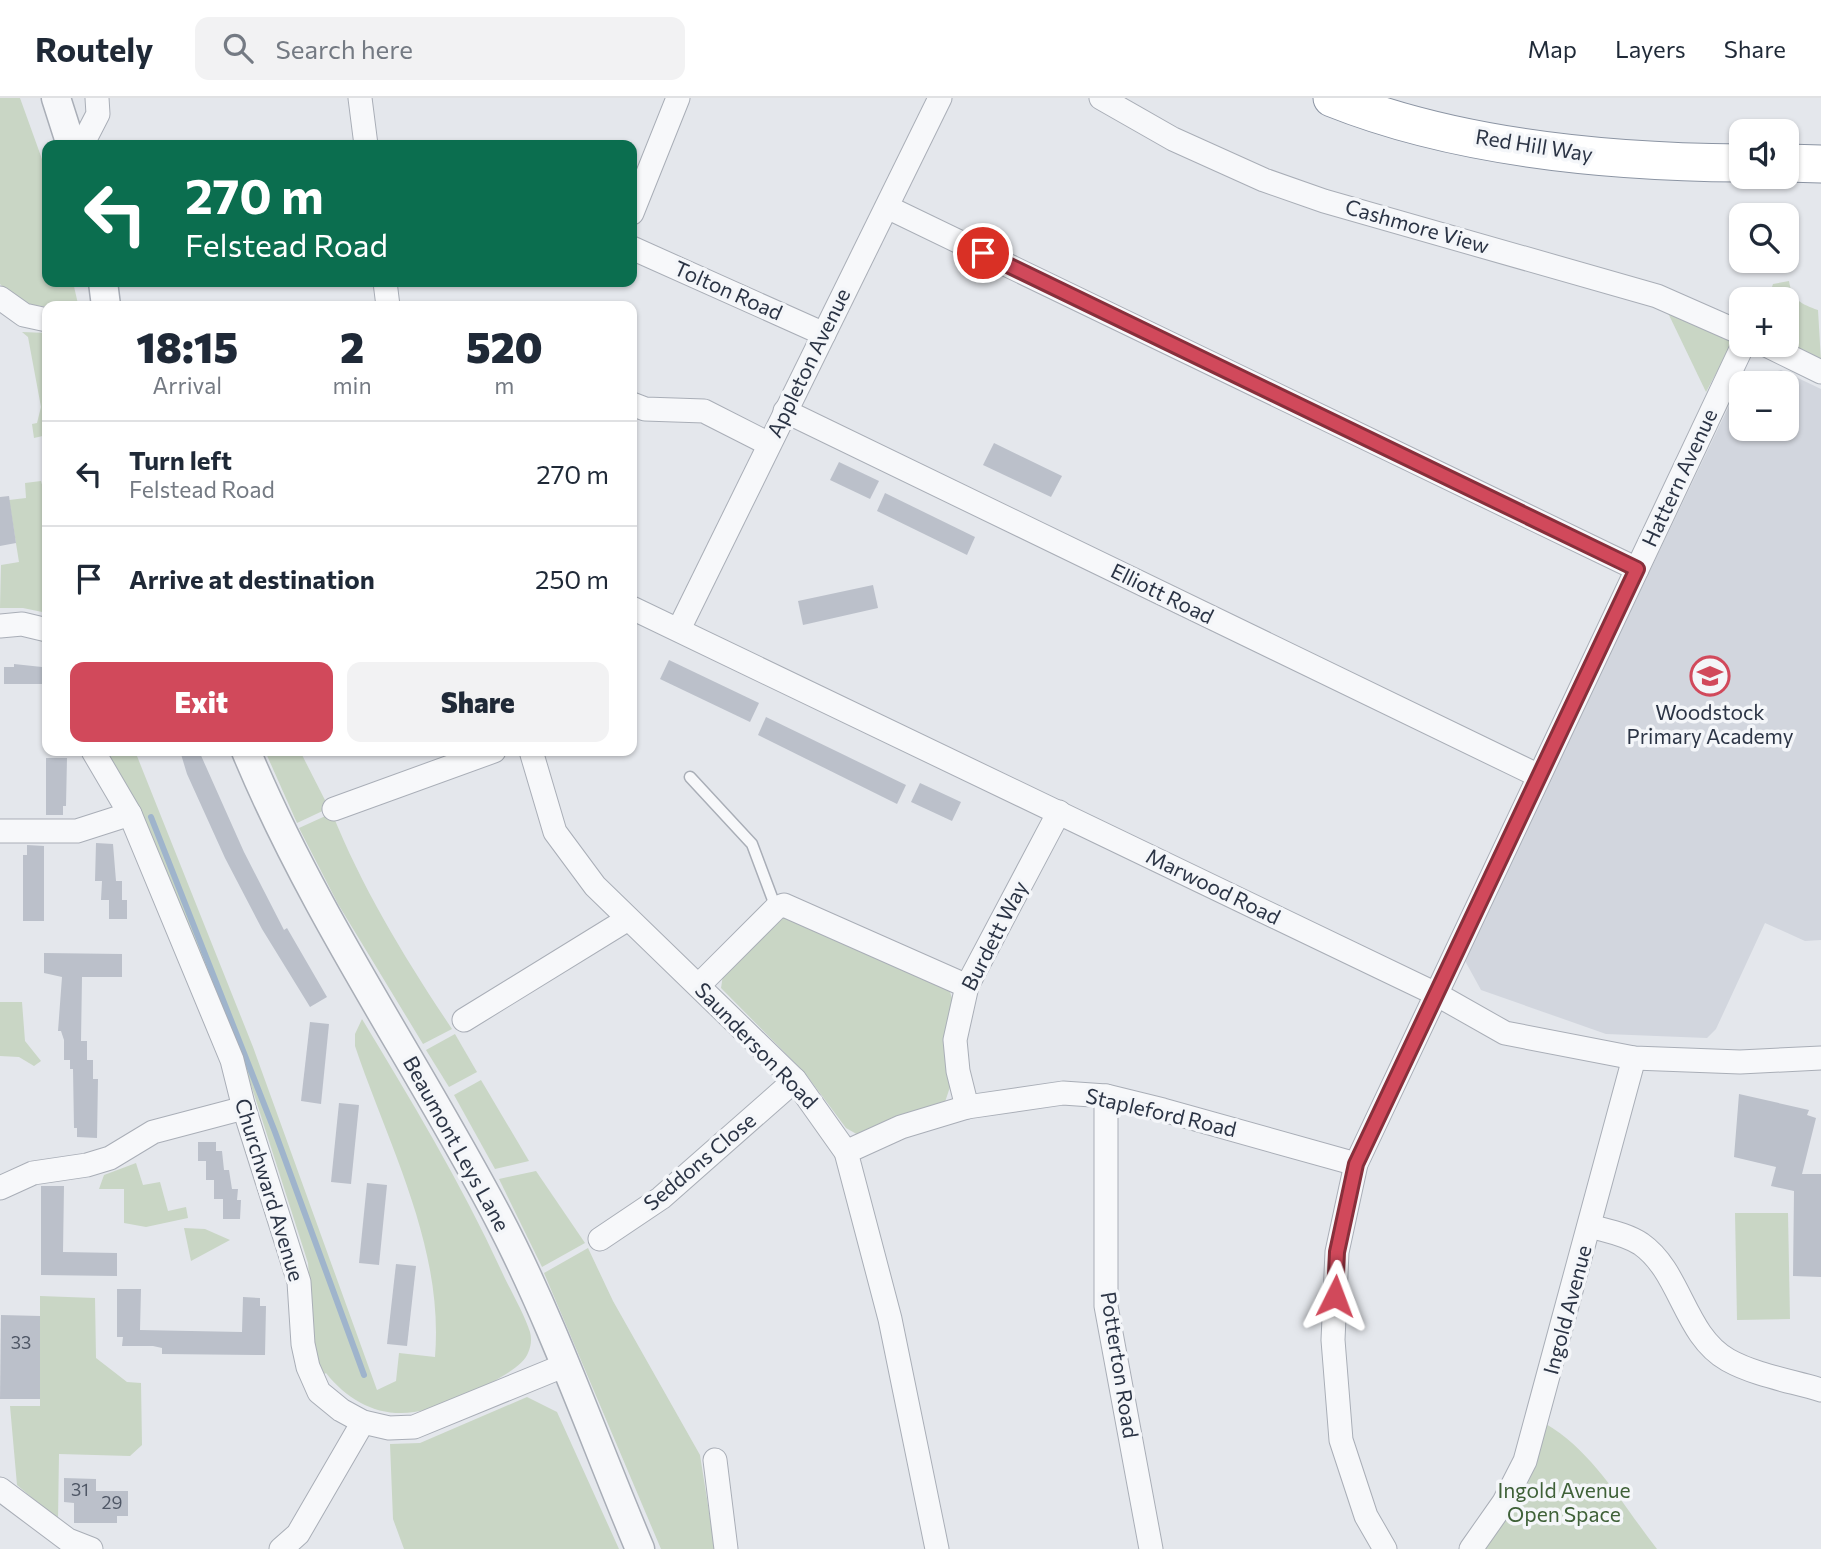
<!DOCTYPE html>
<meta charset="utf-8">
<style>
body{margin:0;font-family:Commissioner,sans-serif;background:#f2f2f3;color:#1f2937;height:100vh;display:flex;flex-direction:column;font-size:26px;white-space:nowrap}
*{box-sizing:border-box;margin:0}
p{font-size:23px;color:#747a83}
.icon{flex:none;width:38px;height:38px;fill:none;stroke:currentColor;stroke-width:2;stroke-linecap:round;stroke-linejoin:round}
.map{position:relative;flex:1;overflow:hidden}
.side{position:absolute;left:42px;top:203px;width:595px;height:455px;display:flex;flex-direction:column;background:#fff;border-radius:14px;box-shadow:0 2px 5px #0004}
.side>*{flex:none}
.top-card{position:absolute;left:42px;top:42px;width:595px;height:147px;border-radius:14px;box-shadow:0 2px 5px #0004;background:#0b6e4f;color:#fff;overflow:hidden}
.fabs{position:absolute;left:1729px;top:21px;display:grid;gap:14px}
.fabs a{display:grid;place-items:center;width:70px;height:70px;border-radius:14px;background:#fff;box-shadow:0 2px 5px #0004;font-size:35px}
.pin{position:absolute;display:grid;place-items:center;width:60px;height:60px;color:#fff;margin:-30px;border:4px solid #fff;border-radius:50%;box-shadow:0 2px 7px #0007}
.me{position:absolute;width:77px;margin:-38px;rotate:3deg;stroke-linejoin:round;filter:drop-shadow(0 0 5px #0008)}
.turn{display:flex;align-items:center;gap:24px;height:147px;padding:0 28px;font-size:32px}
.turn .icon{width:91px;height:91px;stroke-width:2.5}
.turn b{display:block;font-size:49px;line-height:60px}
.eta{display:flex;justify-content:space-evenly;align-items:center;height:119px;text-align:center}
.eta b{font-size:42px;font-weight:800;line-height:49px}
.action{display:flex;gap:14px;margin-top:auto;padding:14px 28px}
.action a{flex:1;height:80px;border-radius:14px;background:#d1495b;color:#fff;font-size:28px;font-weight:800;line-height:80px;text-align:center}
.action a+a{background:#f2f2f3;color:#1f2937}
ul{padding:0;list-style:none}
li{display:flex;align-items:center;gap:21px;height:105px;padding:0 28px;border-top:2px solid #e0e1e3}
li div{flex:1}
li b{display:block;font-size:26px}
li em{font-style:normal}
header{display:flex;align-items:center;gap:42px;box-sizing:border-box;height:98px;padding:0 35px;background:#fff;border-bottom:2px solid #e0e1e3}
header strong{font-size:33px}
nav{display:flex;gap:38px;margin-inline-start:auto;font-size:24px}
.search{width:490px;height:63px;background:#f2f2f3;display:flex;align-items:center;gap:18px;box-sizing:border-box;padding:0 24px;border-radius:14px;color:#747a83;font-size:26px}
.map>svg:first-child{display:block}
.built{fill:#d2d6de}
.green{fill:#c9d6c5}
.lines{fill:none;stroke-linecap:round;stroke-linejoin:round}
.stream{stroke:#9fb4cc;stroke-width:6}
.building{fill:#bbc0ca}
.service-casing{stroke:#a9aeb7;stroke-width:13}
.minor-casing{stroke:#a9aeb7;stroke-width:25}
.tertiary-casing{stroke:#a9aeb7;stroke-width:31}
.trunk-casing{stroke:#8b94a3;stroke-width:39}
.service{stroke:#f7f8fa;stroke-width:10}
.minor{stroke:#f7f8fa;stroke-width:23}
.tertiary{stroke:#f7f8fa;stroke-width:28}
.trunk{stroke:#fff;stroke-width:37}
.route-casing{stroke:#882f3b;stroke-width:18}
.route{stroke:#d1495b;stroke-width:12}
.labels{text-anchor:middle;stroke-width:7;stroke-linejoin:round;paint-order:stroke}
.number-label{font-size:18px;fill:#4f5766}
.street-label{font-size:21px;fill:#2b3445;stroke:#f4f6f9}
.poi-label{font-size:21px;fill:#2b3445;stroke:#f4f6f9}
.park-label{font-size:21px;fill:#3f6138;stroke:#f4f6f9}
</style>
<header>
<strong>Routely</strong>
<div class="search"><svg class="icon" aria-label="search" viewBox="0 0 24 24"><circle cx="10" cy="10" r="6"/><path d="M15 15l6 6"/></svg>Search here</div>
<nav><a>Map</a><a>Layers</a><a>Share</a></nav>
</header>
<div class="map">
<svg width="1821" height="1451" viewBox="0 0 1821 1451">
<rect width="100%" height="100%" fill="#e4e7ec"/>
<path class="built" d="M1781 272 1821 291V842L1805 843 1765 825 1716 931 1707 940 1606 936 1481 892 1464 861 1739 287 1741 331H1787V285H1744Z"/>
<g class="green">
<path d="M0 0H20L47 75V184H73L78 206 74 208C42 208 24 213 0 186Z"/>
<path d="M1789 183C1792 202 1801 206 1818 212L1821 263 1787 245V201H1768L1773 186Z"/>
<path d="M1668 215 1734 242 1706 294Z"/>
<path d="M22 234 47 235V337L34 340 32 326 37 325 41 309 28 239Z"/>
<path d="M41 383 47 405V515L23 510H0L1 467 19 464 9 402 26 400 25 385Z"/>
<path d="M104 653H135L253 949 377 1292 396 1283 399 1255 435 1259C444 1149 389 1049 355 948V936L362 921C411 1002 461 1085 501 1172 510 1192 523 1213 530 1234 532 1241 531 1248 528 1255 521 1276 451 1304 428 1311 388 1323 352 1308 326 1275L321 1278 316 1269 308 1165 243 962 141 714Z"/>
<path d="M265 653H300L329 710 297 725Z"/>
<path d="M332 715C363 792 406 862 452 931L423 946 338 806 299 730Z"/>
<path d="M788 811 949 891 952 900V983L945 1004 860 1038 846 1030 805 975 721 890 723 877Z"/>
<path d="M0 904H22L25 943 41 963 34 968 19 959 0 958Z"/>
<path d="M455 936 477 974 449 989 426 952Z"/>
<path d="M481 982 529 1063 495 1071 454 997Z"/>
<path d="M136 1065 143 1087 160 1084 168 1113 186 1109 188 1120 146 1129 124 1125V1091H99L104 1077Z"/>
<path d="M536 1073 585 1145 542 1169 499 1081Z"/>
<path d="M1735 1115H1788L1790 1221 1737 1222Z"/>
<path d="M184 1130 205 1131 230 1142 191 1163Z"/>
<path d="M588 1150 613 1203 700 1357 715 1451H661L544 1175Z"/>
<path d="M40 1198 95 1200 96 1260 127 1284 141 1285 142 1347 130 1358 59 1356 58 1422 17 1387 10 1308H40Z"/>
<path d="M527 1299 557 1314 619 1451H404L393 1421 390 1346 420 1345Z"/>
<path d="M1546 1326C1593 1353 1624 1409 1657 1451H1482Z"/>
</g>
<g class="lines">
<path class="stream" d="M151 719 275 1034 364 1277"/>
</g>
<g class="building">
<path d="M994 345 1062 378 1051 399 983 367Z"/>
<path d="M839 364 879 383 870 401 830 382Z"/>
<path d="M885 395 975 439 967 457 877 413Z"/>
<path d="M9 398 16 445 0 448V399Z"/>
<path d="M873 487 878 510 803 527 798 503Z"/>
<path d="M669 562 759 605 750 624 660 581Z"/>
<path d="M14 566 42 569V586H4V569H14Z"/>
<path d="M766 619 906 687 897 706 758 637Z"/>
<path d="M180 653H199L244 754 284 832 287 830 327 899 310 909 262 831 225 760 187 676Z"/>
<path d="M46 660H67L66 708H63V717H46Z"/>
<path d="M920 685 961 704 952 723 911 704Z"/>
<path d="M96 745 113 746 116 783H122V802H101L102 783H95Z"/>
<path d="M27 747 44 748V823H23V757H27Z"/>
<rect x="109" y="802" width="18" height="19"/>
<path d="M44 855 122 856V879H82L81 943H87V962H93V981H98L97 1040 77 1039V1030H74L73 971H70V962H64V942L61 933H58L62 879 44 875Z"/>
<path d="M310 924 329 926 321 1006 301 1003Z"/>
<path d="M1739 996 1809 1012 1807 1017 1816 1020 1802 1076H1821V1179L1793 1178 1794 1093 1771 1088 1776 1069 1734 1059Z"/>
<path d="M339 1005 359 1007 351 1086 331 1084Z"/>
<path d="M198 1044H216V1053H222L224 1072H229L232 1091H238L237 1102H241L240 1121H223V1101H214V1082H206V1063H198Z"/>
<path d="M367 1085 387 1087 379 1167 359 1165Z"/>
<path d="M41 1088H64L63 1154 117 1155V1178L41 1177Z"/>
<path d="M396 1166 416 1168 407 1248 387 1246Z"/>
<path d="M117 1191H141L140 1232 242 1234 243 1199 260 1200V1208H266L265 1257 162 1256V1250L153 1248H122L123 1239H117Z"/>
<path d="M1 1217 40 1218V1301H0Z"/>
<path d="M64 1380 96 1381V1393H128V1418H117V1425H74V1405L64 1404Z"/>
</g>
<g class="lines">
<g class="service-casing">
<path id="service" d="M690 679 752 746 776 810"/>
</g>
<g class="minor-casing">
<g id="minor">
<path d="M360 0 366 47"/>
<path d="M1101 0 1173 41 1264 82 1324 103 1657 198 1741 235"/>
<path d="M82 47 98 16 97 0"/>
<path d="M887 109 1637 471"/>
<path d="M632 115 678 0"/>
<path d="M632 150 824 236"/>
<path d="M385 184 388 208"/>
<path d="M0 200 24 217 47 222"/>
<path d="M1766 247 1821 274"/>
<path d="M632 306 645 311 704 313 769 346"/>
<path d="M785 313 1539 678"/>
<path d="M632 510 1436 896 1505 935 1634 960 1740 964 1821 960"/>
<path d="M0 528 22 526 47 532"/>
<path d="M679 531 940 0"/>
<path d="M93 653 130 716 232 962 244 1010 299 1184 303 1246 308 1269 319 1294 341 1312 363 1324 389 1330 414 1329 563 1268"/>
<path d="M531 653 555 734 595 788 795 982 846 1054 890 1221 937 1451"/>
<path d="M334 711 494 653"/>
<path d="M0 733H77L130 716"/>
<path d="M699 887 776 810 784 807 967 888"/>
<path d="M464 922 628 821"/>
<path d="M1106 998V1208L1151 1451"/>
<path d="M967 1009 958 973 955 942 967 888 1059 714"/>
<path d="M846 1054 901 1029 967 1009 1063 995 1106 998 1163 1012 1356 1066"/>
<path d="M0 1090 33 1075 87 1067 110 1060 153 1034 244 1010"/>
<path d="M1590 1128C1607 1133 1626 1136 1641 1146 1681 1174 1684 1237 1728 1262 1755 1277 1791 1283 1821 1292"/>
<path d="M600 1141 661 1100 795 982"/>
<path d="M715 1362 726 1451"/>
<path d="M0 1391 68 1442 91 1451"/>
<path d="M281 1451 298 1436 363 1324"/>
<path d="M1385 1451 1366 1418 1341 1342 1333 1242 1337 1154 1356 1066 1743 247"/>
<path d="M1471 1451 1504 1404 1525 1363 1634 960"/>
</g>
</g>
<g class="tertiary-casing">
<g id="tertiary">
<path d="M56 0 71 47"/>
<path d="M103 184 106 208"/>
<path d="M246 653C314 817 416 963 498 1119 553 1224 594 1342 640 1451"/>
</g>
</g>
<g class="trunk-casing">
<g id="trunk">
<path d="M1332 0C1457 50 1607 64 1741 65"/>
<path d="M1787 65 1821 66"/>
</g>
</g>
<use href="#service" class="service"/>
<use href="#minor" class="minor"/>
<use href="#tertiary" class="tertiary"/>
<use href="#trunk" class="trunk"/>
</g>
<g class="lines">
<g class="route-casing">
<path id="route" d="M983 155 1637 471 1356 1066 1337 1154 1335 1198"/>
</g>
<use href="#route" class="route"/>
</g>
<defs>
<g id="school-ring" transform="scale(2.0125)"><circle r="9.5" fill="#f4f6f9" stroke="#d1495b" stroke-width="1.5"/><path d="M0-5L7-2L0 1L-7-2ZM-4 1L0 2.5L4 1V4Q0 6-4 4Z" fill="#d1495b"/></g>
</defs>
<g fill-rule="evenodd">
<use href="#school-ring" x="1710" y="578"/>
</g>
<g class="labels">
<g class="number-label">
<text x="21" y="1251">33</text>
<text x="80" y="1398">31</text>
<text x="112" y="1411">29</text>
</g>
<g class="street-label">
<text transform="translate(1534 48) rotate(9)" y="7">Red Hill Way</text>
<text transform="translate(1417 129) rotate(16)" y="7">Cashmore View</text>
<text transform="translate(728 193) rotate(24)" y="7">Tolton Road</text>
<text transform="translate(809 265) rotate(-64)" y="7">Appleton Avenue</text>
<text transform="translate(1680 380) rotate(-65)" y="7">Hattern Avenue</text>
<text transform="translate(1162 496) rotate(26)" y="7">Elliott Road</text>
<text transform="translate(1213 789) rotate(26)" y="7">Marwood Road</text>
<text transform="translate(995 838) rotate(-63)" y="7">Burdett Way</text>
<text transform="translate(756 948) rotate(46)" y="7">Saunderson Road</text>
<text transform="translate(1161 1015) rotate(13)" y="7">Stapleford Road</text>
<text transform="translate(456 1046) rotate(61)" y="7">Beaumont Leys Lane</text>
<text transform="translate(700 1064) rotate(-40)" y="7">Seddons Close</text>
<text transform="translate(269 1092) rotate(73)" y="7">Churchward Avenue</text>
<text transform="translate(1568 1212) rotate(-75)" y="7">Ingold Avenue</text>
<text transform="translate(1119 1267) rotate(81)" y="7">Potterton Road</text>
</g>
<g class="poi-label">
<text x="1710" y="622">Woodstock<tspan x="1710" dy="24">Primary Academy</tspan></text>
</g>
<g class="park-label">
<text x="1564" y="1400">Ingold Avenue<tspan x="1564" dy="24">Open Space</tspan></text>
</g>
</g>
</svg>
<div class="fabs">
<a><svg class="icon" aria-label="sound" viewBox="0 0 24 24"><path d="M4 9h4l5-4v14l-5-4H4zM17 9q2 3 0 6"/></svg></a>
<a><svg class="icon" aria-label="search" viewBox="0 0 24 24"><circle cx="10" cy="10" r="6"/><path d="M15 15l6 6"/></svg></a>
<a>+</a>
<a>−</a>
</div>
<div class="pin" style="left:983px;top:155px;background:#d93025"><svg class="icon" aria-label="arrive" viewBox="0 0 24 24"><path d="M6 21V4h12l-3 4 3 4H6"/></svg></div>
<svg class="me" style="left:1335px;top:1198px" viewBox="-20 -20 40 40"><path d="M0-17L14 15 0 8-14 15z" fill="#d1495b" stroke="#fff" stroke-width="4"/></svg>
<div class="top-card">
<div class="turn"><svg class="icon" aria-label="left" viewBox="0 0 24 24"><path d="M17 20v-9H6M10 6l-5 5 5 5"/></svg><div><b>270 m</b>Felstead Road</div></div>
</div>
<section class="side">
<div class="eta">
<div><b>18:15</b><p>Arrival</p></div>
<div><b>2</b><p>min</p></div>
<div><b>520</b><p>m</p></div>
</div>
<ul>
<li><svg class="icon" aria-label="left" viewBox="0 0 24 24"><path d="M17 20v-9H6M10 6l-5 5 5 5"/></svg><div><b>Turn left</b><p>Felstead Road</p></div><em>270 m</em></li>
<li><svg class="icon" aria-label="arrive" viewBox="0 0 24 24"><path d="M6 21V4h12l-3 4 3 4H6"/></svg><div><b>Arrive at destination</b></div><em>250 m</em></li>
</ul>
<div class="action"><a>Exit</a><a>Share</a></div>
</section>
</div>
